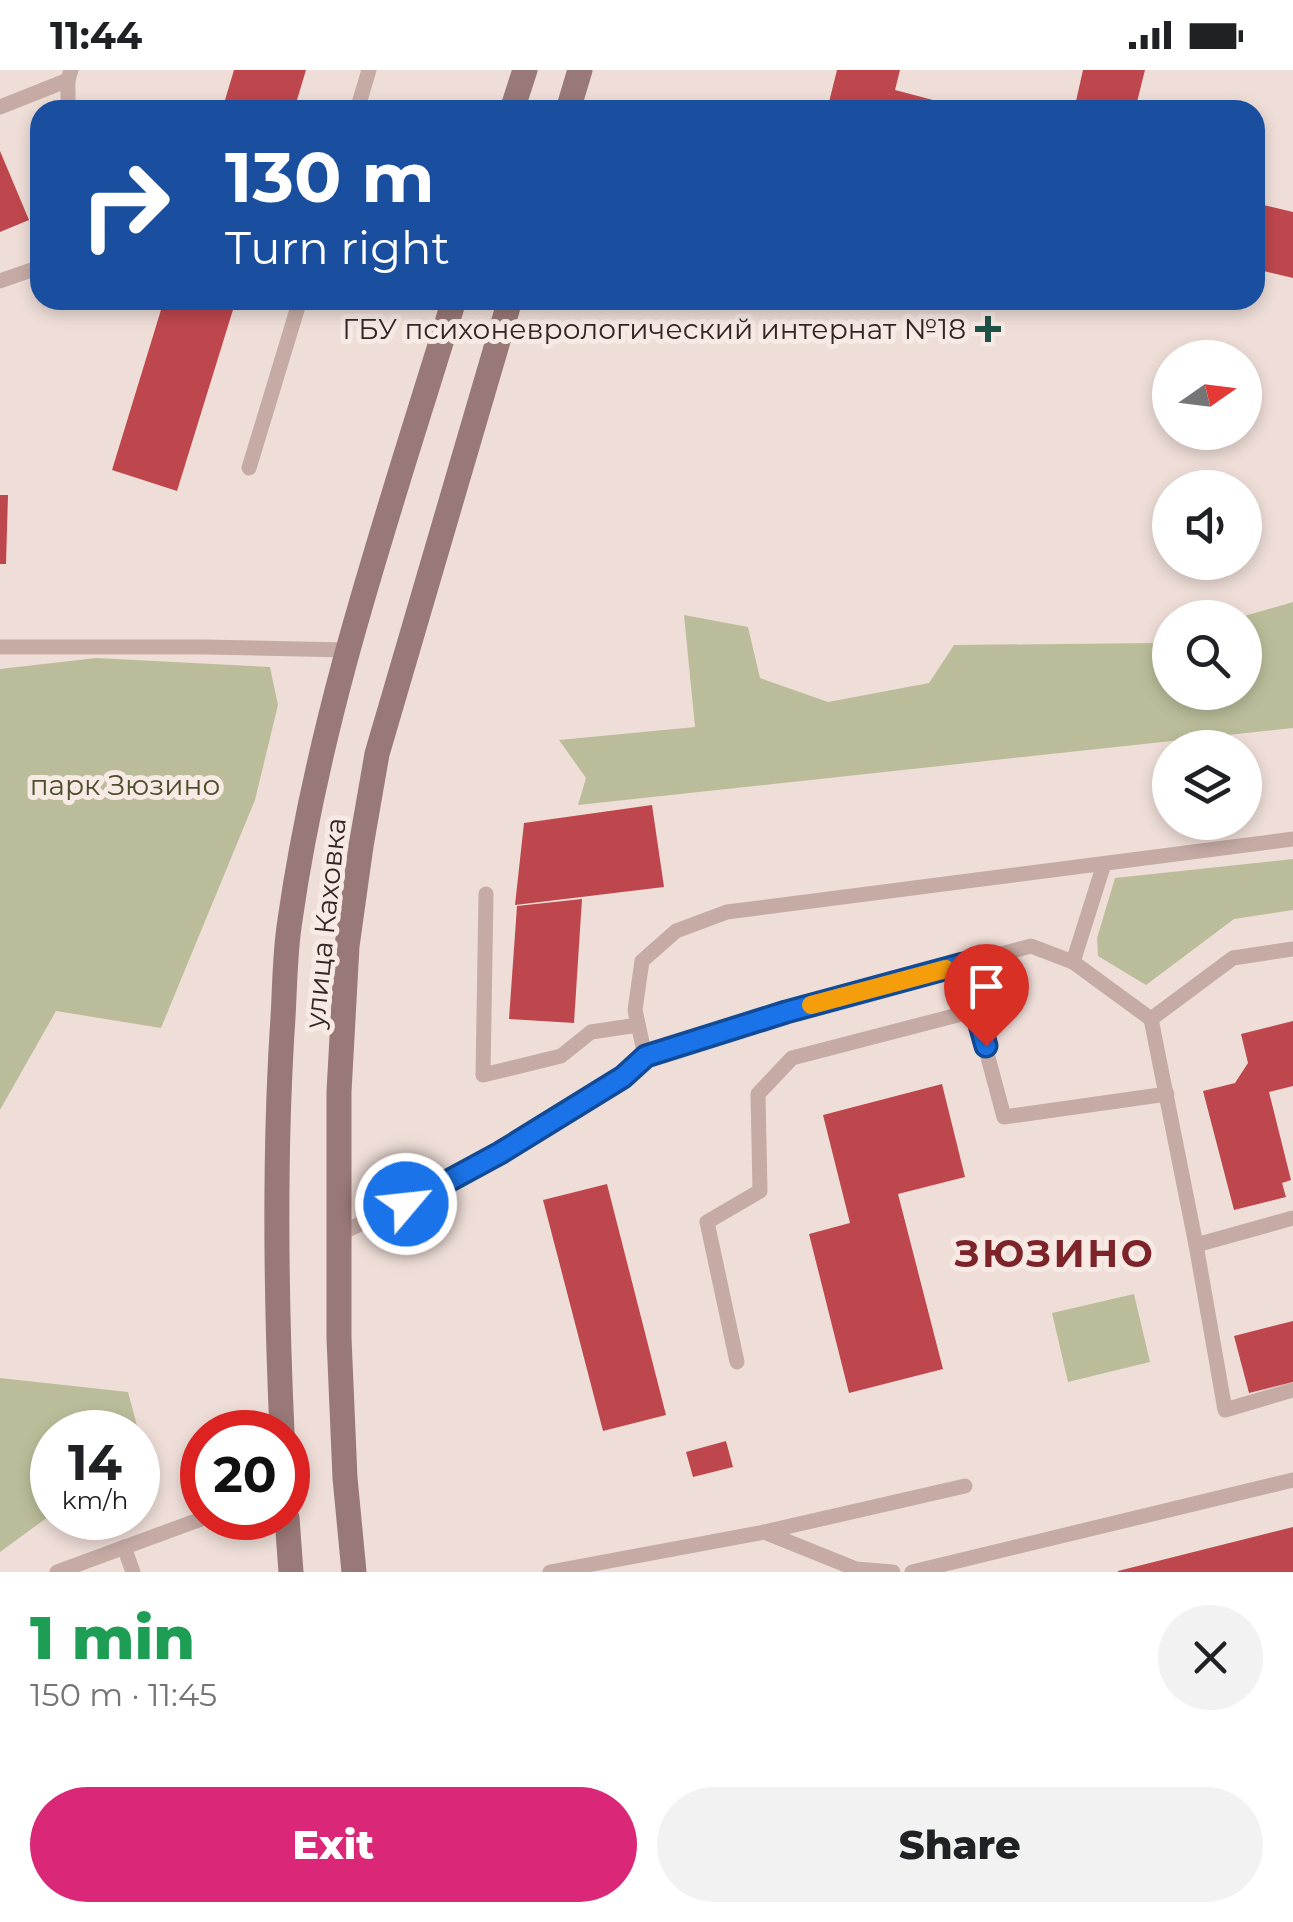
<!DOCTYPE html>
<meta charset="utf-8">
<style>
body{margin:0;font-family:Montserrat,sans-serif;background:#f2f2f2;color:#202124;height:100vh;display:flex;flex-direction:column;font-size:38px;white-space:nowrap}
*{box-sizing:border-box;margin:0}
p{font-size:32px;color:#757577}
.icon{flex:none;width:55px;height:55px;fill:none;stroke:currentColor;stroke-width:2;stroke-linecap:round;stroke-linejoin:round}
.map{position:relative;height:1502px;overflow:hidden}
.details{display:flex;flex-direction:column;background:#fff;flex:1}
.details>*{flex:none}
.banner{position:absolute;left:30px;top:30px;width:1235px;height:210px;border-radius:30px;box-shadow:0 5px 15px #0003;background:#1a4fa0;color:#fff;overflow:hidden}
.needle{width:65px;rotate:76deg}
.tools{position:absolute;left:1152px;top:270px;display:grid;gap:20px}
.tools a{display:grid;place-items:center;width:110px;height:110px;border-radius:50%;background:#fff;box-shadow:0 5px 15px #0003;font-size:50px}
.speed{position:absolute;left:30px;top:1340px;display:flex;gap:20px;font-size:50px;font-weight:700;text-align:center}
.speed>*{display:grid;place-content:center;width:130px;height:130px;border-radius:50%;background:#fff;box-shadow:0 5px 15px #0003;line-height:1}
.speed small{font-size:25px;font-weight:400}
.speed .limit{border:15px solid #d22;background:#fff;color:#111}
.pin{position:absolute;display:grid;place-items:center;width:85px;height:85px;color:#fff;margin:-102px -42px;border-radius:50% 50% 50% 0;rotate:-45deg;box-shadow:0 0 10px #0007}
.pin .icon{rotate:45deg}
.me{position:absolute;width:110px;margin:-55px;rotate:62deg;stroke-linejoin:round;filter:drop-shadow(0 0 8px #0008)}
.turn{display:flex;align-items:center;gap:35px;height:210px;padding:0 30px;font-size:45px}
.turn .icon{width:130px;height:130px;stroke-width:2.5}
.turn b{display:block;font-size:70px;line-height:85px}
.round{display:grid;place-items:center;flex:none;width:105px;height:105px;border-radius:52px;background:#f2f2f2}
.head{display:flex;align-items:center;justify-content:space-between;height:170px;padding:0 30px}
h1{font-size:60px;font-weight:800;line-height:75px;color:#1e9e55}
.cta{display:flex;gap:20px;margin-top:auto;padding:20px 30px}
.cta a{flex:1;height:115px;border-radius:60px;background:#db2777;color:#fff;font-size:40px;font-weight:800;line-height:115px;text-align:center}
.cta a+a{background:#f2f2f2;color:#202124}
.status{display:flex;justify-content:space-between;align-items:center;height:70px;padding:0 50px;background:#fff;direction:ltr}
.status svg{height:28px;fill:currentColor}
.map>svg:first-child{display:block}
.green{fill:#bbbd9a}
.building{fill:#be474d}
.lines{fill:none;stroke-linecap:round;stroke-linejoin:round}
.lane{stroke:#c6aba5;stroke-width:15}
.secondary{stroke:#997977;stroke-width:25}
.route-casing{stroke:#114b97;stroke-width:25}
.route{stroke:#1a73e8;stroke-width:18}
.slow{stroke:#f59e0b;stroke-width:18}
.poi-dot{fill:#1f5145;stroke:#f7e9e4;stroke-width:4}
.labels{text-anchor:middle;stroke-width:10;stroke-linejoin:round;paint-order:stroke}
.poi-label{font-size:28px;fill:#322626;stroke:#f7e9e4;text-anchor:end}
.park-label{font-size:28px;fill:#4c4f2b;stroke:#f7e9e4}
.street-label{font-size:28px;fill:#322626;stroke:#f7e9e4}
.district-label{font-size:38px;font-weight:bold;letter-spacing:2.5px;fill:#7c2429;stroke:#f7e9e4}
</style>
<div class="status"><b>11:44</b><svg viewBox="0 0 49 12"><path d="M0 12V9h3v3zM5 12V6h3v6zM10 12V3h3v9zM15 12V0h3v12zM26 1h20v11H26zM47 4h2v5h-2z"/></svg></div>
<div class="map">
<svg width="1293" height="1502" viewBox="0 0 1293 1502">
<rect width="100%" height="100%" fill="#efded8"/>
<g class="green">
<path d="M1293 532V658L578 735 586 708 559 670 695 657 684 545 748 557 760 608 828 632 929 613 954 575 1157 573 1170 569V622H1245V548L1241 547Z"/>
<path d="M96 588 270 597 278 635 255 730 161 958 56 941 0 1040V599Z"/>
<path d="M1293 789V840L1234 849 1146 915 1098 886 1097 868 1115 808Z"/>
<path d="M1134 1224 1150 1292 1068 1312 1052 1243Z"/>
<path d="M0 1308 128 1322 143 1378 138 1383V1362H52V1444L0 1482Z"/>
</g>
<g class="building">
<path d="M234 0H306L294 40H222Z"/>
<path d="M837 0H900L895 20 971 40H827Z"/>
<path d="M1083 0H1145L1135 40H1074Z"/>
<path d="M0 81 29 150 0 162Z"/>
<path d="M1255 133 1293 142V208L1255 199Z"/>
<path d="M164 230H236L177 421 112 400Z"/>
<path d="M0 425H8L6 494H0Z"/>
<path d="M652 735 664 817 515 835 524 753Z"/>
<path d="M582 829 574 953 509 949 517 836Z"/>
<path d="M1293 951V1016L1269 1022 1291 1110 1282 1113 1286 1127 1234 1140 1203 1021 1235 1013 1248 993 1241 964Z"/>
<path d="M942 1014 965 1107 898 1124 943 1299 849 1323 809 1164 850 1153 823 1045Z"/>
<path d="M607 1114 666 1345 603 1361 543 1130Z"/>
<path d="M1293 1251V1312L1249 1323 1234 1266Z"/>
<path d="M726 1371 733 1397 693 1407 686 1382Z"/>
<path d="M1293 1457V1502H1118V1501Z"/>
</g>
<g class="lines">
<g class="lane">
<path d="M68 10V40"/>
<path d="M0 37 68 10 71 0"/>
<path d="M357 40 369 0"/>
<path d="M0 211 40 197"/>
<path d="M249 398 300 230"/>
<path d="M0 577H205L347 580"/>
<path d="M486 824 483 1005 561 986 591 962 638 955"/>
<path d="M1073 892 1104 794"/>
<path d="M963 894 1004 1047 1167 1024"/>
<path d="M1151 949 1196 1175 1225 1340 1293 1320"/>
<path d="M645 986 786 942 1031 876 1073 892 1151 949 1233 888 1293 879"/>
<path d="M339 1164C414 1129 486 1092 557 1048 588 1029 619 1011 645 986L635 940 642 891 676 861 727 842 1293 769"/>
<path d="M1196 1175 1293 1148"/>
<path d="M737 1292 707 1152 760 1121 758 1024 792 988 977 940"/>
<path d="M764 1462 856 1499 893 1502"/>
<path d="M124 1477 133 1502"/>
<path d="M57 1502 204 1448"/>
<path d="M550 1502 764 1462 965 1416"/>
<path d="M912 1502 1293 1410"/>
</g>
<g class="secondary">
<path d="M512 40 525 0"/>
<path d="M568 40 580 0"/>
<path d="M282 1362C276 1229 274 1096 282 963 285 925 284 887 290 850 320 638 392 434 454 230"/>
<path d="M287 1448 291 1502"/>
<path d="M354 1502 345 1408 339 1268V1022L347 876 361 776 377 684 510 230"/>
</g>
</g>
<g class="lines">
<g class="route-casing">
<path id="route" d="M406 1134 500 1083 623 1007 646 986 786 942 963 894 986 976"/>
</g>
<use href="#route" class="route"/>
<path class="slow" d="M811 935 946 899"/>
</g>
<path class="poi-dot" d="M983 244h10v10h10v10h-10v10h-10v-10h-10v-10h10z"/>
<g class="labels">
<g class="poi-label">
<text x="966" y="269">ГБУ психоневрологический интернат №18</text>
</g>
<g class="park-label">
<text x="125" y="725">парк Зюзино</text>
</g>
<g class="street-label">
<text transform="translate(325 853) rotate(-84)" y="10">улица Каховка</text>
</g>
<g class="district-label">
<text x="1055" y="1197">ЗЮЗИНО</text>
</g>
</g>
</svg>
<div class="tools">
<a><svg class="needle" viewBox="-14 -14 28 28"><path d="M0-13l5 13h-10z" fill="#e53935"/><path d="M0 13l5-13h-10z" fill="#757577"/></svg></a>
<a><svg class="icon" aria-label="sound" viewBox="0 0 24 24"><path d="M4 9h4l5-4v14l-5-4H4zM17 9q2 3 0 6"/></svg></a>
<a><svg class="icon" aria-label="search" viewBox="0 0 24 24"><circle cx="10" cy="10" r="6"/><path d="M15 15l6 6"/></svg></a>
<a><svg class="icon" aria-label="layers" viewBox="0 0 24 24"><path d="M12 4l9 5-9 5-9-5zM3 14l9 5 9-5"/></svg></a>
</div>
<div class="speed"><div>14<small>km/h</small></div><div class="limit">20</div></div>
<div class="pin" style="left:986px;top:976px;background:#d93025"><svg class="icon" aria-label="arrive" viewBox="0 0 24 24"><path d="M6 21V4h12l-3 4 3 4H6"/></svg></div>
<svg class="me" style="left:406px;top:1134px" viewBox="-20 -20 40 40"><circle r="17" fill="#1a73e8" stroke="#fff" stroke-width="3"/><path d="M0-11L8 9 0 5-8 9z" fill="#fff"/></svg>
<div class="banner">
<div class="turn"><svg class="icon" aria-label="right" viewBox="0 0 24 24"><path d="M7 20v-9h11M14 6l5 5-5 5"/></svg><div><b>130 m</b>Turn right</div></div>
</div>
</div>
<section class="details">
<div class="head"><div><h1>1 min</h1><p>150 m · 11:45</p></div><a class="round"><svg class="icon" aria-label="close" viewBox="0 0 24 24"><path d="M6 6l12 12M18 6L6 18"/></svg></a></div>
<div class="cta"><a>Exit</a><a>Share</a></div>
</section>
